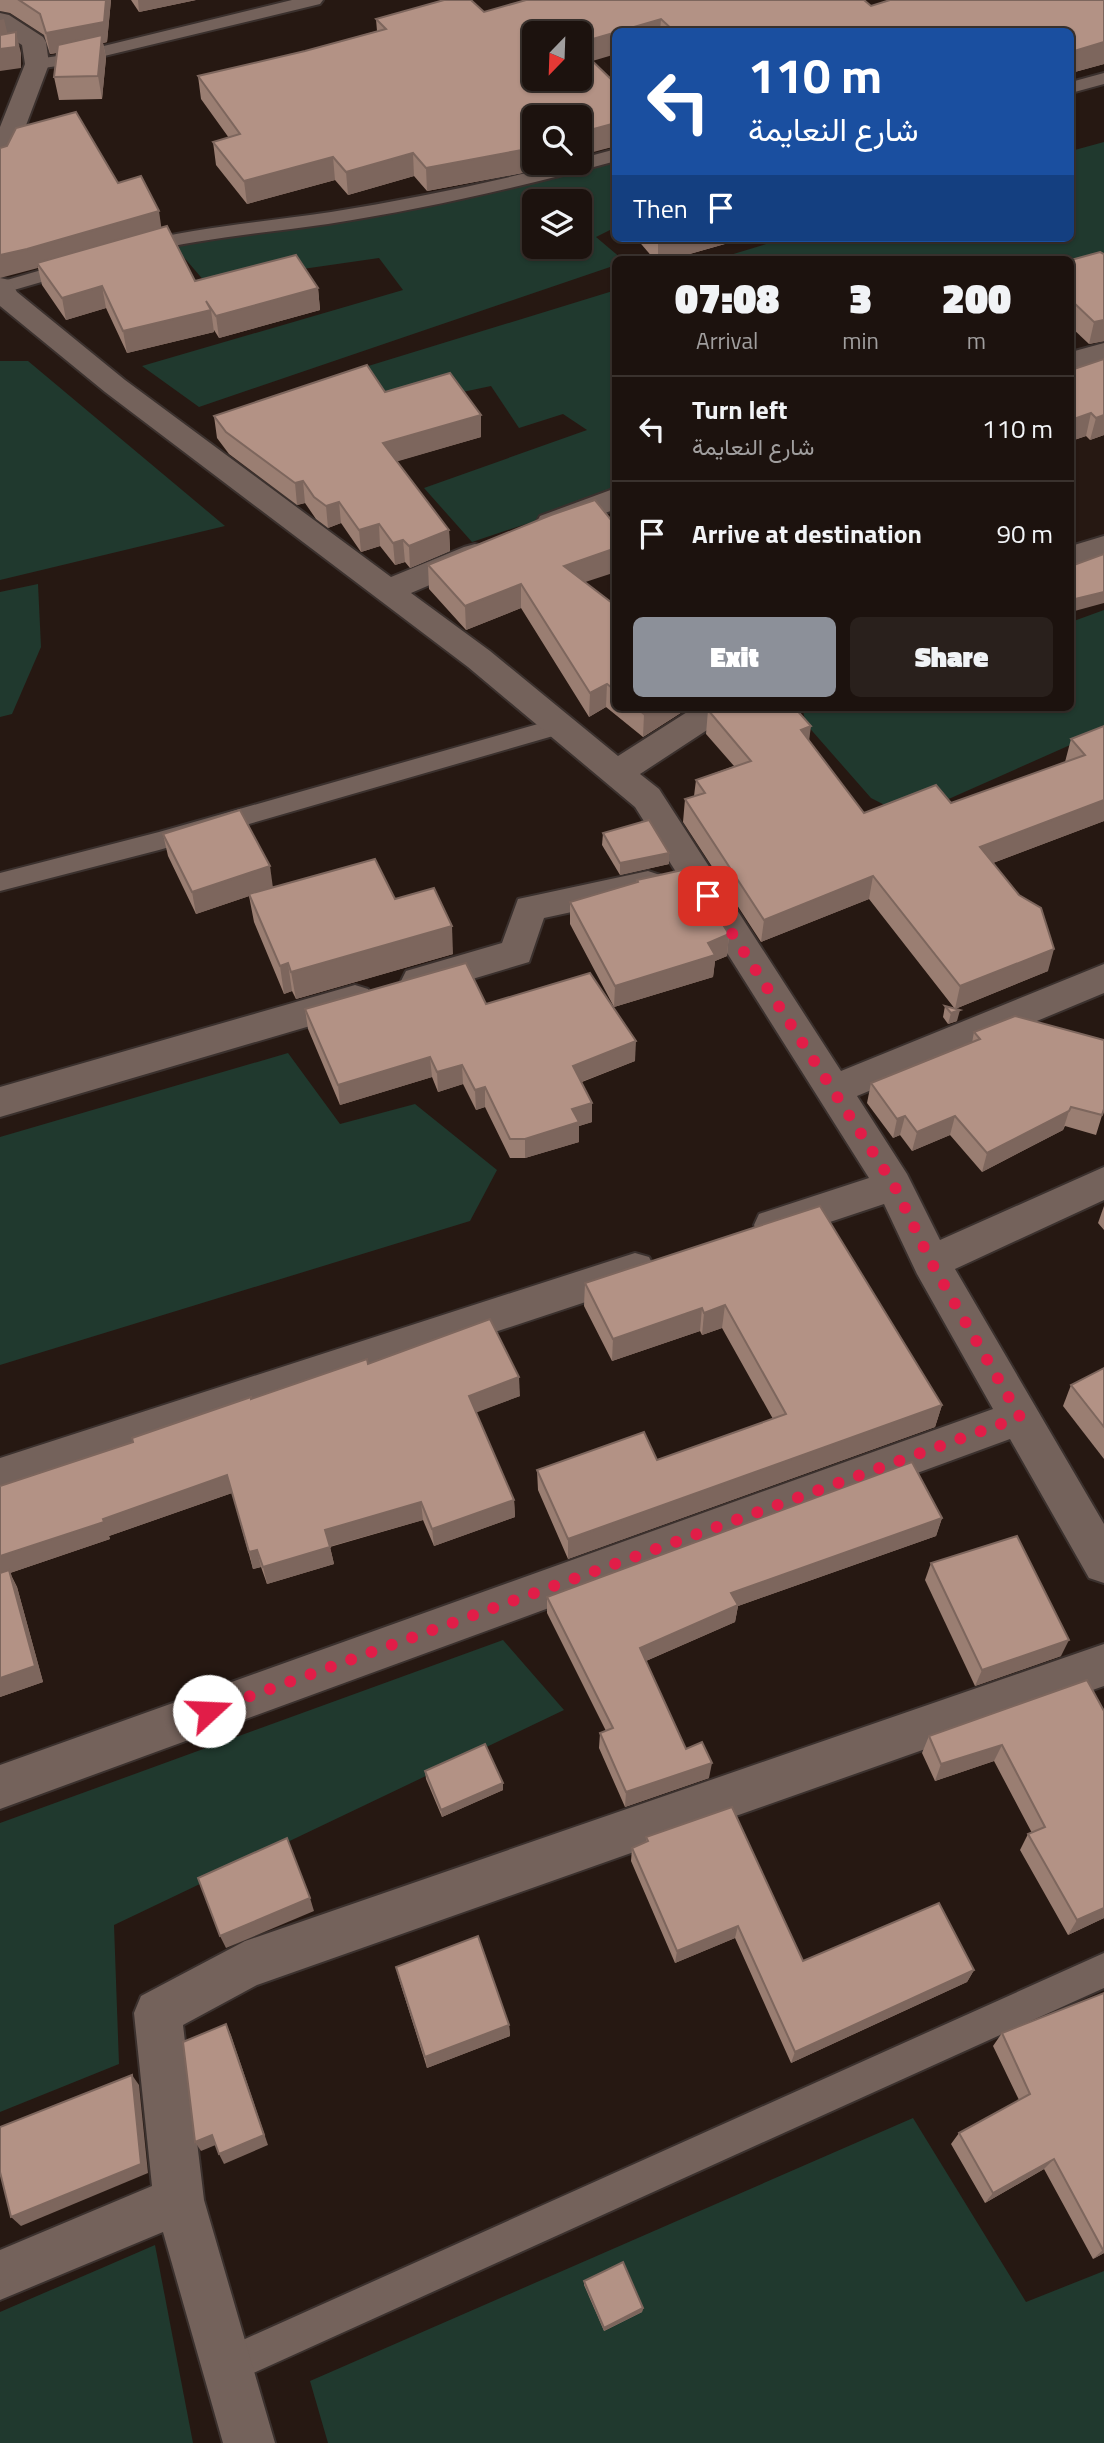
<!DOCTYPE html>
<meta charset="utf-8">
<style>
body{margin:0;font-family:"Titillium Web",Vazirmatn,sans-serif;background:#29201c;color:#f1f3f6;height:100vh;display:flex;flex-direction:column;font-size:26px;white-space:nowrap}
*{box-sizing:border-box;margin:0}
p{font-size:23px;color:#a09e9e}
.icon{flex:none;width:38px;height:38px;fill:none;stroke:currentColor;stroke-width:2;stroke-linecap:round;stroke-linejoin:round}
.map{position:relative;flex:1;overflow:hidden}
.panel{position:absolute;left:612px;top:256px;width:462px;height:455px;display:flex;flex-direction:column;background:#1c120e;border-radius:10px;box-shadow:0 2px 5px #0004,0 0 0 2px #3a322e}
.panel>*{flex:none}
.guide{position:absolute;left:612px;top:28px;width:462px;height:214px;border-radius:10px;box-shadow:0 2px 5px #0004,0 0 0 2px #3a322e;background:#1a4fa0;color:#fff;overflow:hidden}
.needle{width:46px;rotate:203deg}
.tools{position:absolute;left:522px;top:21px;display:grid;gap:14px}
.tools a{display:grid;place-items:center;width:70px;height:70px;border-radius:10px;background:#1c120e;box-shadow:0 2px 5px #0004,0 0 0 2px #3a322e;font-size:35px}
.pin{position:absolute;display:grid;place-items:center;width:60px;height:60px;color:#fff;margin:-30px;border-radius:14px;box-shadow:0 4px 10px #0006}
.me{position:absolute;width:77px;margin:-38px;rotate:70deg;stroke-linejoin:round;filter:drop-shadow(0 0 5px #0008)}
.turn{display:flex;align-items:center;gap:24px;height:147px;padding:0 21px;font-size:32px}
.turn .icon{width:91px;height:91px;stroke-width:2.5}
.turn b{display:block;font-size:49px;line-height:60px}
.then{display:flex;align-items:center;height:66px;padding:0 21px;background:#0003;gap:14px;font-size:26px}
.eta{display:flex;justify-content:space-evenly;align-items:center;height:119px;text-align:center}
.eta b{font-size:42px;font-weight:800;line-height:49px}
.primary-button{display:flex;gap:14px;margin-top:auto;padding:14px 21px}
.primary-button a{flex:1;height:80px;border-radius:10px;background:#8c9099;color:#fff;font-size:28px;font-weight:800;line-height:80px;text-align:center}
.primary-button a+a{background:#29201c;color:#f1f3f6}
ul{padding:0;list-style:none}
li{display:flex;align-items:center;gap:21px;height:105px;padding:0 21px;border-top:2px solid #3a322e}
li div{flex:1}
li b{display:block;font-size:26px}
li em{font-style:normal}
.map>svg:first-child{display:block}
.green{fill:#20392e;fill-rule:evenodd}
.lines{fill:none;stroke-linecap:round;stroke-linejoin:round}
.lane-casing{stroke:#3b312e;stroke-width:4}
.street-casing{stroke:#3b312e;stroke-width:4}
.lane{fill:#74625b;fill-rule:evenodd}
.street{fill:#74625b;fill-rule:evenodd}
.wall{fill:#9a7e72}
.shaded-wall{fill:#7d665d}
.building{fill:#b39285;stroke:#7d665d;stroke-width:2}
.route{stroke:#e11d48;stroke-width:12;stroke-dasharray:0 21.6}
</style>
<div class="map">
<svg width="1104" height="2443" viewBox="0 0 1104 2443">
<rect width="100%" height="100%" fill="#261812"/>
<g class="green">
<path d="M1104 142V264L1071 275V259H717L786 238H1071V151Z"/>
<path d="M616 162V227L596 237 622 259H616V265L199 407 142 366 403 290 379 258 206 283 175 247C323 223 471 200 616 162ZM534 201H579V247H534Z"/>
<path d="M616 290V494L472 542 424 488 587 430 563 414 519 428 491 386 387 408 365 367Z"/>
<path d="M0 361H28L225 526 0 580Z"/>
<path d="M38 584 41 647 12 714 0 717V592Z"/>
<path d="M1104 610V730L908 817 871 798 806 724 802 707H929L934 713 954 707H1071V622Z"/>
<path d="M288 1053 340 1124 415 1104 497 1170 470 1221 0 1365V1137Z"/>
<path d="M503 1640 564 1710 114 1925 119 2064 0 2112V1823Z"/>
<path d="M913 2118 1026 2302 1104 2271V2443H328L310 2381Z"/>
<path d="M155 2245 193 2443H0V2312Z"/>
</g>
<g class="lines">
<g class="lane-casing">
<g id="lane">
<path d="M292 0H323L320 4 71 64 37 69 28 64 37 59 71 54Z"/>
<path d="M1104 73V84L1071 93V82Z"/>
<path d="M616 149V161C521 187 425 209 328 224 264 233 201 238 138 254L128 248 131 244C197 227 264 222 331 212 410 199 489 183 567 163H579V159Z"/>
<path d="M76 260 83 262 86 266 83 270 0 294V282Z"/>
<path d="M559 718 567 720 571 726 567 732 159 850 0 891V873L159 832Z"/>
<path d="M1104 1953V1988L240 2379 227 2385 214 2379 208 2366 214 2353Z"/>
</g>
</g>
<g class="street-casing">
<g id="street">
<path d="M0 13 9 15 43 37 46 42 49 64 13 160 9 166 0 168V127L25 64 22 45 0 31Z"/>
<path d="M0 278 10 280 17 292 125 380 391 577 464 547 475 544 486 547 490 554 486 561 411 593 490 651 618 756 695 707H735L730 715 640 774 659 789 841 1071 1104 964V993L857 1096 907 1174 940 1240 1104 1167V1200L955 1269 1104 1524V1583L1089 1578 1010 1439 0 1809V1765L993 1409 917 1274 884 1204 773 1241 759 1236 754 1225 759 1214 869 1178 635 807 468 667 105 392 0 306Z"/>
<path d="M1104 343V361L1071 370V352Z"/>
<path d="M616 488V509L551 533 540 530 536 523 540 516Z"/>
<path d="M1104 536V556L1071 566V546Z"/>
<path d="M648 871 660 875 665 884 660 893 544 918 529 962 419 995 406 991 401 981 406 971 502 943 518 899Z"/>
<path d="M355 985 368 989 373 999 368 1009 0 1117V1087Z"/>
<path d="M635 1253 649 1257 655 1269 649 1281 0 1496V1458Z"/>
<path d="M1104 1644V1686L257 1985 183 2025 204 2200 275 2443H223L163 2232 0 2300V2250L152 2186 134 2013 141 1996 245 1941Z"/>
</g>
</g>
<use href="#lane" class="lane"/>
<use href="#street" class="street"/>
</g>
<g class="wall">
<path d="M0 0H111L107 42 103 43 106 58 102 99 59 100 54 77 57 53 50 54 44 35 10 13 0 11Z"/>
<path d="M131 0H196L139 12Z"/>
<path d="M1104 0V64L1071 73V32H616L593 61 612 147 534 163H557L522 173 427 191 414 176 348 195 335 180 247 204 216 165 213 142 229 138 201 99 198 76 305 51 377 31 376 19 484 12 871 6Z"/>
<path d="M0 148 118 183 162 228 195 281 318 288 320 310 219 338 214 330V332L127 353 106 308 66 320 42 285 38 268Z"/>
<path d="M636 238H746L672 259H654Z"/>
<path d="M1103 254H1104V341L1089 344 1071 327V260Z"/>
<path d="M1104 359V435L1090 440 1086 436 1071 441V370Z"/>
<path d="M481 415V437L397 461 449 530 450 551 410 568 405 562 395 565 380 546 361 552 341 523 328 528 316 519 305 503 297 505 229 454 217 438 214 416Z"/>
<path d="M428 565 585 582 616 606V707H690L643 737 606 707 589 717 521 608 466 630 429 589Z"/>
<path d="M708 710 809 740 864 813 951 803 1065 762 1071 739 1104 726V821L993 863 1048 971 955 1009 869 899 761 942 683 822 685 799 694 796 696 780 734 766 706 734Z"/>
<path d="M603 833 669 864 620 875 602 845Z"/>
<path d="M163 834 273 887 395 899 453 954 296 999 292 991 284 994 254 922 249 896 196 914 168 856Z"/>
<path d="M637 880 729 934 727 956 715 961 713 977 614 1007 570 924V902L636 883Z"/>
<path d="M486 1004 635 1061 582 1082 592 1122 579 1126V1142L525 1158H510L485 1107 476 1110 463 1084 438 1092 432 1077 340 1105 308 1029 305 1009Z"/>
<path d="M945 1006 957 1021 948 1024 943 1017Z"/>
<path d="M974 1032 1104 1109 1096 1135 1065 1126 1063 1130 982 1172 950 1135 912 1151 900 1135 893 1138 867 1103 871 1083 972 1043Z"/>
<path d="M820 1206 942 1405 935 1427 568 1559 538 1490 537 1470 657 1460 773 1419 722 1328 702 1335 700 1331 612 1361 584 1306 585 1283Z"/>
<path d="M1104 1206V1230L1098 1223Z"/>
<path d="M368 1364 520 1396 476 1412 514 1500 515 1517 434 1546 423 1520 330 1547 334 1564 267 1584 261 1567 253 1569 232 1493 109 1536 110 1539 10 1573 17 1587 43 1682 0 1697V1486L133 1442 251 1399Z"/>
<path d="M1104 1368V1459L1063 1406 1071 1385Z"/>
<path d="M942 1518 936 1536 738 1606 735 1622 646 1661 686 1749 709 1778 625 1807 599 1748 600 1733 606 1731 547 1613V1597Z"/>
<path d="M931 1563 1061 1656 975 1686 925 1580Z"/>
<path d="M1104 1711V1918L1068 1935 1020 1850 1028 1834 1032 1833 994 1761 935 1781 922 1753 929 1736Z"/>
<path d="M425 1771 503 1790 442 1817 426 1779Z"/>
<path d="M646 1837 803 1961 974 1970 967 1982 791 2063 735 1938 675 1963 631 1861 632 1848 646 1842Z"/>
<path d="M396 1967 509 2025 510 2036 427 2068 399 1979Z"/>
<path d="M1104 1993V2253L1093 2259 1044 2169 985 2203 951 2144 959 2133 1019 2100 993 2046 1002 2033Z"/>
<path d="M584 2281 643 2308 642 2312 604 2331 584 2285Z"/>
</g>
<g class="shaded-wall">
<path d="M106 0H111L107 42 103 43 106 58 102 99 98 76 101 44 50 54 46 33Z"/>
<path d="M138 0H196L139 12Z"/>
<path d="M4 19 9 40 0 42V20Z"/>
<path d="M661 19 660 32H617Z"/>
<path d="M16 32 21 53V68L0 71V49Z"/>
<path d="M616 32V54L579 65V43Z"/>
<path d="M1104 42V64L1071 73V52Z"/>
<path d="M616 117V139L612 147 579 156V133Z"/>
<path d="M534 147V163H557L522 173 427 191 426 168Z"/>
<path d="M413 153 414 176 348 195 346 172Z"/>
<path d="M333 157 335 180 247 204 244 181Z"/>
<path d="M159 211 162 232 37 263 38 268 0 278V255Z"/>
<path d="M665 238H746L672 259H658V240Z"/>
<path d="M102 286 106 308 66 320 62 298Z"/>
<path d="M318 288 320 310 219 338 216 316Z"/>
<path d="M211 310 214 332 127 353 123 331Z"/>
<path d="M1104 320V341L1089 344 1094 322Z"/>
<path d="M1091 413 1086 436 1071 441V420Z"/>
<path d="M481 415V437L385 465 383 443Z"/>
<path d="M1104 415V435L1090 440 1096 418Z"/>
<path d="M303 481 305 503 297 505 295 483Z"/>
<path d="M339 502 341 523 328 528 326 506Z"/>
<path d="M379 524 380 546 361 552 359 530Z"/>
<path d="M449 530 450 551 410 568 409 546Z"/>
<path d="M403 540 405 562 395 565 393 543Z"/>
<path d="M616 548V572L564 589V566Z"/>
<path d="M521 584V608L466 630 465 606Z"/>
<path d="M1104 592V603L1071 612V600Z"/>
<path d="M607 684 606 707 589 717 590 693Z"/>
<path d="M655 707H690L643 737 644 714Z"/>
<path d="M811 726 808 749 801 730Z"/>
<path d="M1104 800V821L974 870 980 847Z"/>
<path d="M669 853V864L620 875V863Z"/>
<path d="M270 866 273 888 196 914 192 892Z"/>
<path d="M873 876 869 899 761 942 764 920Z"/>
<path d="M452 926 453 954 296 999 291 972Z"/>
<path d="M729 934 727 956 715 961 713 977 614 1007 615 986 708 943Z"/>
<path d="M1054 949 1048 971 955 1009 960 986Z"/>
<path d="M288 963 292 991 284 994 280 966Z"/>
<path d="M960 1010 957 1021 948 1024 951 1013Z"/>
<path d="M636 1041 635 1061 573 1085V1066Z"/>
<path d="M430 1057 432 1077 340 1105 338 1085Z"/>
<path d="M462 1065 463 1084 438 1092 437 1072Z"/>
<path d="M485 1087V1107L476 1110 475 1090Z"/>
<path d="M592 1103V1122L579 1126V1142L525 1158V1139L572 1109Z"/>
<path d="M1069 1111 1063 1130 982 1172 987 1153Z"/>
<path d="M905 1116 900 1135 893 1138 897 1119Z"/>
<path d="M955 1116 950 1135 912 1151 917 1132Z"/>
<path d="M725 1305 722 1328 702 1335 704 1313Z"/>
<path d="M702 1308 700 1331 612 1361 613 1339Z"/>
<path d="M519 1377 520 1396 470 1415 469 1396Z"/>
<path d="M942 1405 935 1427 568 1559V1539Z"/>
<path d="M227 1475 232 1493 109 1536 110 1539 10 1573 17 1587 43 1682 0 1697V1556Z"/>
<path d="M514 1500 515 1517 434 1546 432 1529Z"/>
<path d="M421 1502 423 1520 328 1547 325 1530Z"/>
<path d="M942 1518 936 1536 738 1606 735 1622 639 1664 640 1648 731 1593Z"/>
<path d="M330 1547 334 1564 267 1584 263 1567Z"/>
<path d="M257 1550 261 1567 253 1569 249 1552Z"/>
<path d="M1069 1640 1061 1656 975 1686 982 1670Z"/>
<path d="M1002 1745 994 1761 935 1781 941 1764Z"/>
<path d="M712 1763 709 1778 625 1807 626 1792Z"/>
<path d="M503 1783V1790L442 1817 441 1810Z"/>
<path d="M310 1898 314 1911 226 1948 220 1936Z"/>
<path d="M1104 1908V1918L1068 1935 1077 1920Z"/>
<path d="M738 1926 735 1938 675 1963 677 1951Z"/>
<path d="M974 1970 967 1982 791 2063 795 2052Z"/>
<path d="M226 2024 231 2035 268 2145 224 2164 219 2154Z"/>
<path d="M509 2025 510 2036 427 2068 425 2057Z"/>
<path d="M132 2075 139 2085 148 2173 21 2226 11 2217Z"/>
<path d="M212 2135 218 2144 201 2151 195 2142Z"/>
<path d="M1054 2159 1044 2169 985 2203 993 2193Z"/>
<path d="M1104 2249V2253L1093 2259Z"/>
<path d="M643 2308 642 2312 604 2331V2328Z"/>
</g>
<g class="building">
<path d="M19 0H106L104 22 46 33 40 14Z"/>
<path d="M444 0H471L484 12 526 0H864L871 6 890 0H1104V42L1071 52V32H675L661 19 579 43V33H534V79H579V48L616 84V117L612 124 579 133V117H534V147L522 150 426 168 413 153 346 172 333 157 244 181 213 142 240 134 198 76 305 51 386 29 376 19Z"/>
<path d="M16 32V47L0 49V35Z"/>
<path d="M102 35 98 76 54 77 58 45Z"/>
<path d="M76 112 118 183 141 176 159 211 27 249 0 255V148L7 146 16 128Z"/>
<path d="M167 226 195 281 296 255 318 288 216 316 206 301 211 310 123 331 102 286 62 298 37 263Z"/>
<path d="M1100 252 1104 254V320L1094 322 1071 300V260Z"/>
<path d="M1104 359V415L1096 418 1091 413 1071 420V370Z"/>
<path d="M367 365 385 392 450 373 481 415 383 443 449 530 409 546 403 540 393 543 379 524 359 530 339 502 326 506 314 497 303 481 295 483 226 432 214 416Z"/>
<path d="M595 500 616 526V548L564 566 616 606V691L607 684 590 693 521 584 465 606 428 565 551 515Z"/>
<path d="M1104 554V592L1071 600V566Z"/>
<path d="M635 707H655L644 714Z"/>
<path d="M713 707H794L811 726 801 730 864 813 936 785 951 803 1085 755 1071 739 1104 726V800L980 847 1019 895 1041 908 1054 949 960 986 873 876 764 920 685 799 705 793 696 780 751 761 708 710Z"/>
<path d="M240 810 270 866 192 892 163 834Z"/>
<path d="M649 820 669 853 620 863 603 833Z"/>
<path d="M375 859 395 899 434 888 452 926 291 972 288 963 280 966 249 894Z"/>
<path d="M687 869 729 934 708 943 715 955 615 986 570 902 638 882 637 880Z"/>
<path d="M466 963 486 1004 590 973 636 1041 573 1066 592 1103 572 1109 579 1122 525 1139H510L485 1087 475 1090 462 1065 437 1072 430 1057 338 1085 305 1009Z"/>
<path d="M945 1006 960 1010 951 1013Z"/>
<path d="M1015 1016 1104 1040V1109L1102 1115 1071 1107 1069 1111 987 1153 955 1116 917 1132 905 1116 897 1119 871 1083 980 1039 974 1032Z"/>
<path d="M820 1206 942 1405 568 1539 537 1470 644 1432 657 1460 786 1414 725 1305 704 1313 702 1308 613 1339 585 1283Z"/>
<path d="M490 1319 519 1377 469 1396 514 1500 432 1529 421 1502 325 1530 330 1547 263 1567 257 1550 249 1552 227 1475 103 1519 104 1522 0 1556V1486L133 1442 132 1438 251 1397V1399L367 1359 368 1364Z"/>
<path d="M1104 1368V1427L1071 1385Z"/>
<path d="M912 1462 942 1518 731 1593 738 1605 640 1648 686 1749 702 1742 712 1763 626 1792 600 1733 613 1728 547 1597Z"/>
<path d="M1017 1536 1069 1640 982 1670 931 1563Z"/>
<path d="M9 1570 35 1666 0 1678V1573Z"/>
<path d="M1087 1680 1104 1711V1908L1077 1920 1028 1834 1045 1827 1002 1745 941 1764 929 1736Z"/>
<path d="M485 1744 503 1783 441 1810 425 1771Z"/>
<path d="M732 1807 803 1961 939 1903 974 1970 795 2052 738 1926 677 1951 632 1848 648 1841 646 1837Z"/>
<path d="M287 1838 310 1898 220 1936 198 1878Z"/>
<path d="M478 1936 509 2025 425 2057 396 1967Z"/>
<path d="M1104 1993V2249L1103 2250 1054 2159 993 2193 959 2133 1030 2094 1002 2033Z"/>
<path d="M226 2024 264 2135 219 2154 212 2135 195 2142 183 2042Z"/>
<path d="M132 2075 141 2164 11 2217 0 2172V2127Z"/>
<path d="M623 2262 643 2308 604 2328 584 2281Z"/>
</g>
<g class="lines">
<path class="route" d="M209 1711 1020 1417 931 1262 894 1185 708 896"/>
</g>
</svg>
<div class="tools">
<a><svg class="needle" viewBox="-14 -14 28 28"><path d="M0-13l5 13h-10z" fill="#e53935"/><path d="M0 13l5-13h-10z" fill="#a09e9e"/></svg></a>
<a><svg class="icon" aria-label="search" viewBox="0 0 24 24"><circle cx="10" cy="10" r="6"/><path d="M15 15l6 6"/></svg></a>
<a><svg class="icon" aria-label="layers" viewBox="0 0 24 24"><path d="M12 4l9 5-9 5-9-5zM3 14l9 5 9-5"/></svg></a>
</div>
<div class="pin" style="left:708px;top:896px;background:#d93025"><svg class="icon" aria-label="arrive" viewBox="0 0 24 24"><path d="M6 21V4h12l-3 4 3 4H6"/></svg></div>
<svg class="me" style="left:209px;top:1711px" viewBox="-20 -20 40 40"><circle r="19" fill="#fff"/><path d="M0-13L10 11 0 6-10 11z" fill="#e11d48"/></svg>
<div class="guide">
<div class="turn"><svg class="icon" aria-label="left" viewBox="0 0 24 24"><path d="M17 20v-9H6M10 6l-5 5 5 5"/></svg><div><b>110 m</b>شارع النعايمة</div></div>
<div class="then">Then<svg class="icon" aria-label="arrive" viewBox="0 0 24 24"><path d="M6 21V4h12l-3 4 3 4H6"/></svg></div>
</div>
<section class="panel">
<div class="eta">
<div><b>07:08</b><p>Arrival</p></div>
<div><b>3</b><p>min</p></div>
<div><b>200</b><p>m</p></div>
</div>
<ul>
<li><svg class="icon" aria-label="left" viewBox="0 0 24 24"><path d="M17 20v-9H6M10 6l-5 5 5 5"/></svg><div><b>Turn left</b><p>شارع النعايمة</p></div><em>110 m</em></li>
<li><svg class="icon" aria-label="arrive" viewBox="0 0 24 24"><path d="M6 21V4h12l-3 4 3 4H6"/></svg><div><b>Arrive at destination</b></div><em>90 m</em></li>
</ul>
<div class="primary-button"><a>Exit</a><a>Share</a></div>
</section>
</div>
